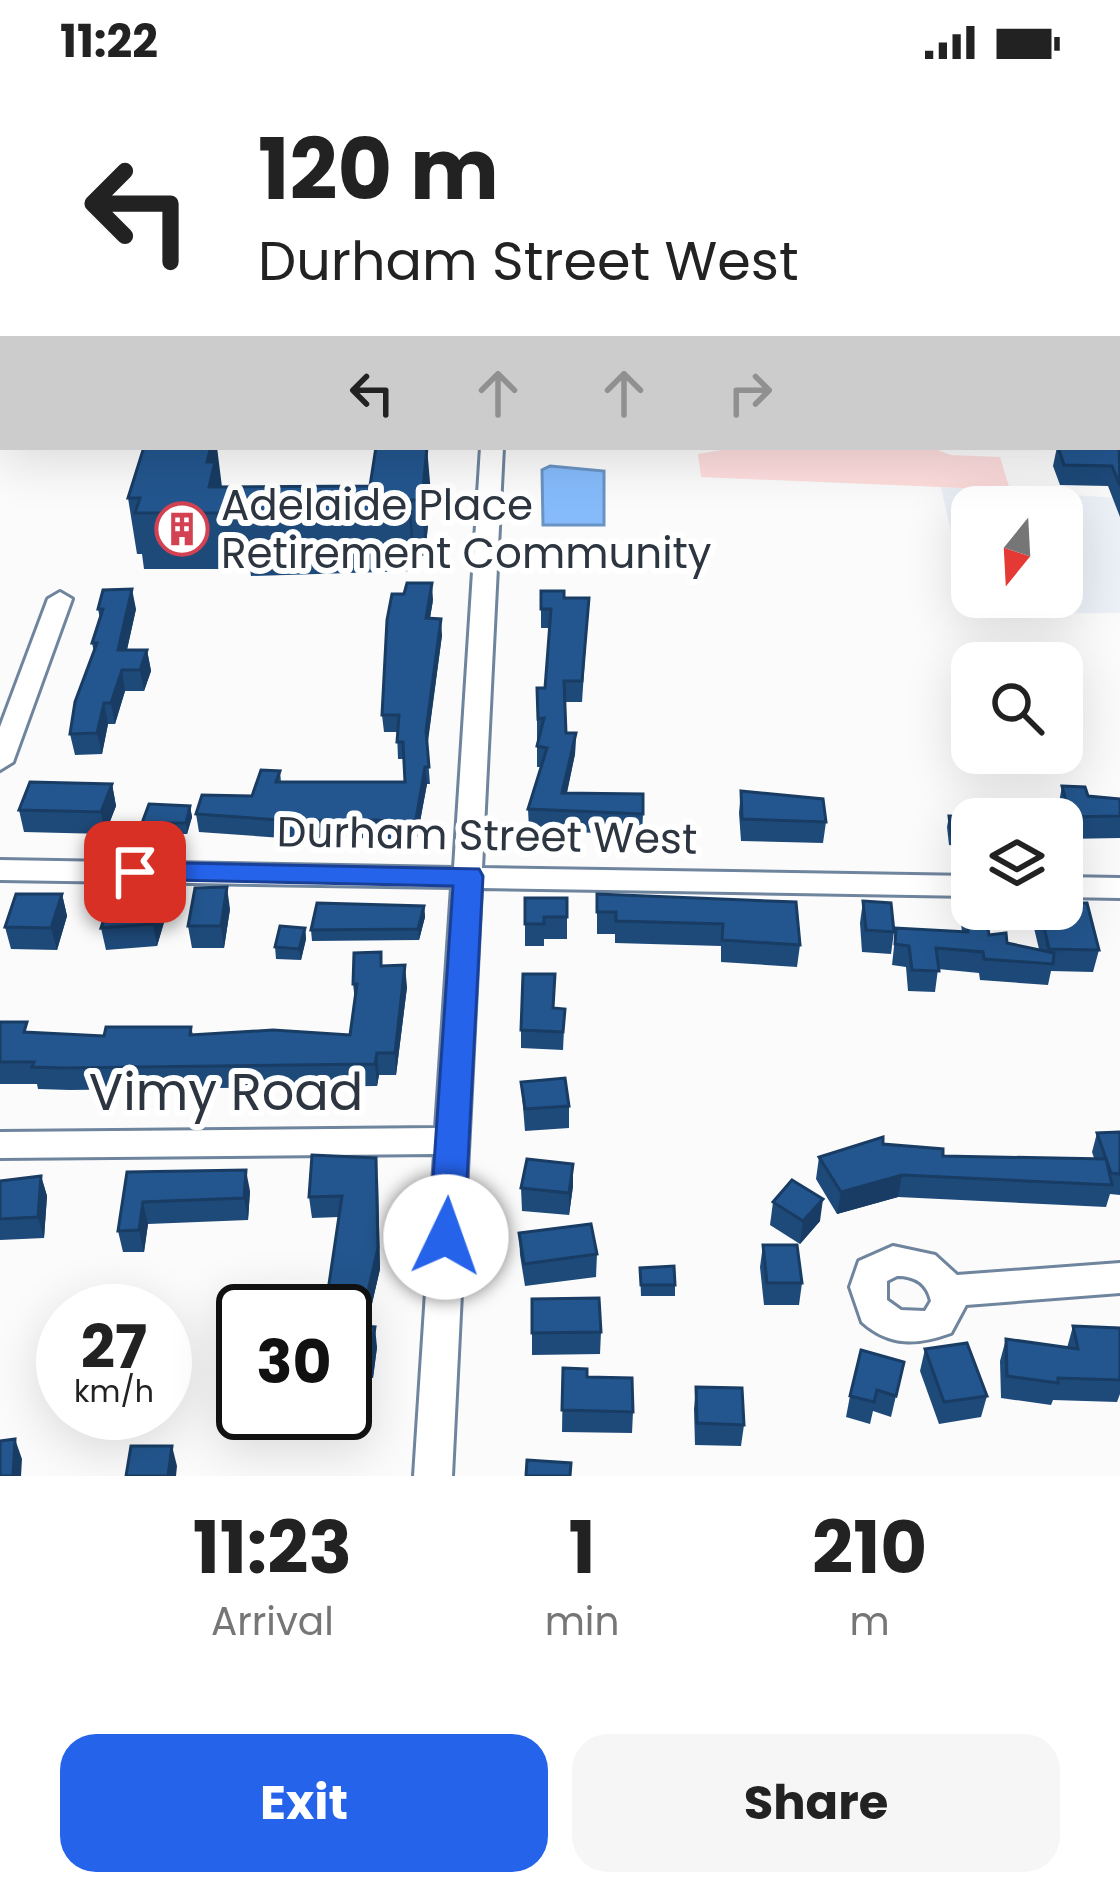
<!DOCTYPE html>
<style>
body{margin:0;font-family:Poppins,sans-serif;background:#f6f6f6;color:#222;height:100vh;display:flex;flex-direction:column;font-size:45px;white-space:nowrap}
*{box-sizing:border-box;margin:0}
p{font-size:39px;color:#767676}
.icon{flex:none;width:66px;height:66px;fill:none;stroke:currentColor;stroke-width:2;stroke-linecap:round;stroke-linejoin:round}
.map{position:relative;height:1392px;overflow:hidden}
.sheet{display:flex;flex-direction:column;background:#fff;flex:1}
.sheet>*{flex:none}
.banner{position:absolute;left:0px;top:0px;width:1122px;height:366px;box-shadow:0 12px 48px #0002;background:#fff;color:#222;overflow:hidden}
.needle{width:78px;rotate:198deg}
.fabs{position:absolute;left:951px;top:402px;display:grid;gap:24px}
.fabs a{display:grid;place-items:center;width:132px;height:132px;border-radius:24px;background:#fff;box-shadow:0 12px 48px #0002;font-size:60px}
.speed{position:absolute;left:36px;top:1200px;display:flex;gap:24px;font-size:60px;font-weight:700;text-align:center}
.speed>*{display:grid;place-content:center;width:156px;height:156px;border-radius:50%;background:#fff;box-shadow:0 12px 48px #0002;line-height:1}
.speed small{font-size:30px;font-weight:400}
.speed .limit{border:6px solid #111;border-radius:18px;background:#fff;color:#111}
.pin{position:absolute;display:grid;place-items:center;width:102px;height:102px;color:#fff;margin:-51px;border-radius:24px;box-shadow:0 6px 18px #0006}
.me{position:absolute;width:132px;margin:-66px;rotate:3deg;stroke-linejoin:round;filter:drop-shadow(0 0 9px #0008)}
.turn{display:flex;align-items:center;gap:42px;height:252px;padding:0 60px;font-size:54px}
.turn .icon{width:156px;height:156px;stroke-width:2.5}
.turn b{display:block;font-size:84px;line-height:102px}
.lanes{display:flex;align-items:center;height:114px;padding:0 60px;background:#0003;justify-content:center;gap:60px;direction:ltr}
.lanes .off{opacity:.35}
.eta{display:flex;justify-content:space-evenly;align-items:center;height:204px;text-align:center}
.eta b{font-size:72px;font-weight:700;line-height:84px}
.cta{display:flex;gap:24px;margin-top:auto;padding:24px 60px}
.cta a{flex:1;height:138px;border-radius:36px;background:#2563eb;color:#fff;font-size:48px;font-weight:700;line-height:138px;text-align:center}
.cta a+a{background:#f6f6f6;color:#222}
.status{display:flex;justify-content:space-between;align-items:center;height:84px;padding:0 60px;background:#fff;direction:ltr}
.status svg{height:33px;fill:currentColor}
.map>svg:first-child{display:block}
.built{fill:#ecf1f8;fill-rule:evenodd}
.green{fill:#fedddd}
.forest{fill:#f59b9e}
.water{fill:#85bbfb;stroke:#6a93c3;stroke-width:3}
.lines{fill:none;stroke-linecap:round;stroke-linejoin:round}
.minor-casing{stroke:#6f849d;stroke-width:6}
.tertiary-casing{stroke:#6f849d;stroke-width:6}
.secondary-casing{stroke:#6f849d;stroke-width:6}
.minor{fill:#fff;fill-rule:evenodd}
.tertiary{fill:#fff;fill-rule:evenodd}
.secondary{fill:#fff;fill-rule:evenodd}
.wall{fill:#1e4a7a}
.shaded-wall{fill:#183c63}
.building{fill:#23568e;stroke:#183c63;stroke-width:3}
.route{fill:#2563eb;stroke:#184099;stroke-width:3}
.labels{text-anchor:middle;stroke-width:12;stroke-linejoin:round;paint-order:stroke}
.poi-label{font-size:42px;fill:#2c3540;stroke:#fff;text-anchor:start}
.street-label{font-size:42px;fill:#2c3540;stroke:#fff}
.near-street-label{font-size:51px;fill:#2c3540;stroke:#fff}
</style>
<div class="status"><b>11:22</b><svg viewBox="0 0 49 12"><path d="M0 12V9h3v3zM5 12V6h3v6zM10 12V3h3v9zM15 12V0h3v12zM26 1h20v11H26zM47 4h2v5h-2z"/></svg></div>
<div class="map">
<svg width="1120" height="1392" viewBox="0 0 1120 1392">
<rect width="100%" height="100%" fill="#fbfbfb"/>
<path class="built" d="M941 403 1120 414V529L969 530ZM972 423H1062V513H972Z"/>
<path class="green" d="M740 363H929L951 371 1000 373 1010 406 701 393 698 370Z"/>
<path class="forest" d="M4 0H499L501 3H3Z"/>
<path class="water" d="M550 382 604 387V441H543L542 386Z"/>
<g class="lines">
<g class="minor-casing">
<g id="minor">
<rect x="511" y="0" width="16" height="3"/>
<path d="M1120 353V365L1112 363H1119Z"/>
<path d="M481 363H503L482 784 972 792V812L481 804 452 1392H414L435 1070 0 1074V1048L436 1044 452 803 0 796V776L454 784Z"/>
<path d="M60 508 72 515 13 678 0 686V643L48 515Z"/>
<path d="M1062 793 1120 794V814L1062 813Z"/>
<path d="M893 1162 935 1171 957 1191 1120 1179V1209L966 1221 951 1249C918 1261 890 1263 862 1238L850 1203 859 1177ZM897 1192C915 1192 927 1199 931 1217L925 1227 901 1226 887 1216V1197Z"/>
</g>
</g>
<g class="tertiary-casing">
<g id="tertiary">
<rect x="0" y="119" width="3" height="12"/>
<rect x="1119" y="119" width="1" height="12"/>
</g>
</g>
<g class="secondary-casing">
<g id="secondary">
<path d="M1048 0H1068L1070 3H1050Z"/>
<rect x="1119" y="109" width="1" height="16"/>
</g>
</g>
<use href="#minor" class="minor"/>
<use href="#tertiary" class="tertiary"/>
<use href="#secondary" class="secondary"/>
</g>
<g class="wall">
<path d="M941 0H1010L1011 3H942Z"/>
<path d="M1093 0H1120V30L1119 3H1095Z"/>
<path d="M3 197V322H0V203Z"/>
<path d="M1120 361V433L1108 402 1060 401 1053 382 1057 363Z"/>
<path d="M222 403 431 410 425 472H414L413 487 251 492 250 485H144L142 470H137L128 414Z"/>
<path d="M541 507 564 514H589L582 618H565L566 649H576L575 670 567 709 643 730 642 751 529 746 528 725 541 683H537V604H545L550 544H541Z"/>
<path d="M433 516 430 534 442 551 427 662 430 700H427L416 759 378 754 296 755 199 748 196 730 252 712 280 687 281 698H405L404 675H398L397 648H384L382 631Z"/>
<path d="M98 525H136L127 566H147L151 587 144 607H125L115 640H108L102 670 75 671 70 650 94 568 92 559 100 535Z"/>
<path d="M112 700 116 722 105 750 24 748 19 726Z"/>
<path d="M1062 702 1088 712 1120 715V754L1065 755 1062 735H1060L1058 724Z"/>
<path d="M741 707 826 738 823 759 741 757 739 729Z"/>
<path d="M190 722 192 733 187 750H144L142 739Z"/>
<path d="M949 732 971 752 969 763 949 761 947 743Z"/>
<path d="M62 810 67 832 57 866 11 865 5 843Z"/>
<path d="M597 810 796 818 800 861 797 883 721 878V862L615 859V850H597Z"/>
<path d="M160 813 165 835 157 862 106 866 101 844Z"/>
<path d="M525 814H567V855H544V862H525Z"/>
<path d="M863 817 894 848 891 870 862 868 860 839Z"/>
<path d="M965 818 989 851 1007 859 1039 865 1033 840 1037 825H1062L1099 866 1093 888 1051 887 1048 901 980 896 979 889 938 885 935 908 908 907 906 883 892 881 896 844 962 848 961 839Z"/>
<path d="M424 822 425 833 419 856 312 857 311 846Z"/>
<path d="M230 825 224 864H192L188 842Z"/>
<path d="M305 844 306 855 301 876 276 875 275 863Z"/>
<path d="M382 882 407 903 396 991H379L377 1002 70 1006 38 1005 37 1000H0V938L30 948 104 952 191 943 193 951H350L355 917 353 900Z"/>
<path d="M554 925H565L563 966 521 964V946Z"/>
<path d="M521 998 569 1022V1044L525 1047Z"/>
<path d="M1097 1049 1120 1050V1111L1110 1110 1106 1123 898 1113 837 1130 816 1095 819 1073 883 1060 943 1072 1094 1074 1092 1068Z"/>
<path d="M127 1088 250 1107 248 1136 148 1140 144 1168H123L118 1147Z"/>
<path d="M41 1092 47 1112 44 1154 0 1156V1097Z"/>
<path d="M378 1095 380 1185 367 1242 377 1263 373 1294 345 1293V1227L339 1133 312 1134 309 1113Z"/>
<path d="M573 1102 569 1131 522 1127 521 1104Z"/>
<path d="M773 1118 820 1137 800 1160 770 1141Z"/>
<path d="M519 1149 597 1170 596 1193 525 1202 520 1171Z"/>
<path d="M763 1161 802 1199 799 1221H764L760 1183Z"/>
<path d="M640 1184 675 1201V1212H641Z"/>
<path d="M532 1215 601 1248 600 1270 532 1271Z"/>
<path d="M1073 1242 1120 1244V1310L1117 1318 1053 1316 1051 1321 1001 1314 1000 1277 1006 1255 1067 1264Z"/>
<path d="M925 1265 987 1312 981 1333 939 1340 920 1287Z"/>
<path d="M904 1278 891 1333 873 1327 870 1340 846 1333 850 1312Z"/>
<path d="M563 1284 587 1293 633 1328 632 1349 562 1348Z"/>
<path d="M696 1303 744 1341 741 1362 695 1361 694 1325Z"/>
</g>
<g class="shaded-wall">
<path d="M211 363H217L222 403H209L207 378Z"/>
<path d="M427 363 431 410 425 472 422 416Z"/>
<path d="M411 416 414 472 413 487 409 431Z"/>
<path d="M432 499 433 516 427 551 426 534Z"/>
<path d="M132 505 136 525 122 587 118 566Z"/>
<path d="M441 535 442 551 427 665 426 647Z"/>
<path d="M147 566 151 587 144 607 140 586Z"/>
<path d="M122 586 125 607 115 640 111 619Z"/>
<path d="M104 619 108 640 102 670 97 649Z"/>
<path d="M576 649 575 670 562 730V709Z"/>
<path d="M425 683 427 700 416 759 415 741Z"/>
<path d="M112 700 116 722 105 750 101 728Z"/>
<path d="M190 722 192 733 187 750 186 739Z"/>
<path d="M227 803 230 825 224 864 221 842Z"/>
<path d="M62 810 67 832 57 866 51 844Z"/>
<path d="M160 813 165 835 157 862 153 840Z"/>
<path d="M424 822 425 833 419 856 418 845Z"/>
<path d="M305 844 306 855 301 876 299 865Z"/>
<path d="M405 881 407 903 396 991 395 969Z"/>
<path d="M377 969 379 991 377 1002 375 980Z"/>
<path d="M376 1074 380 1185 362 1262 360 1242Z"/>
<path d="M573 1080V1102L569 1131V1109Z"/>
<path d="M246 1086 250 1107 248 1136 244 1114Z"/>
<path d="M902 1091 898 1113 837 1130 841 1108Z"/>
<path d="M41 1092 47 1112 44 1154 38 1133Z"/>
<path d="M823 1115 820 1137 800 1160 803 1137Z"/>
<path d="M143 1118 148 1140 144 1168 139 1146Z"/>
<path d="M375 1243 377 1263 373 1294 370 1274Z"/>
<path d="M15 1355 22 1375 21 1392H13Z"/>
<path d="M172 1362 177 1382 176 1392H168Z"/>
</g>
<g class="building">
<path d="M111 0H134L132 3H109Z"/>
<path d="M174 0H198L197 3H173Z"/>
<path d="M546 0H579L578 3H547Z"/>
<path d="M989 0H1010L1011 3H990Z"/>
<path d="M3 197V302H0V203Z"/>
<path d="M1119 361 1120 402 1112 382 1064 381 1058 363H1119Z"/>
<path d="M144 363H211L207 378H215L209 403 370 402 376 363H427L422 416H411L409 431 244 436 245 429H135L140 414H128Z"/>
<path d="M407 499H432L426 534 441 535 426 647 429 683H425L415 741 377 736 294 737 196 730 202 711 252 712 261 686 280 687 276 698H405L403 658H397L399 631H382L387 536 392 510H404Z"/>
<path d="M132 505 118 566H147L140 586H122L111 619H104L97 649 70 650 75 618 97 559H92L103 525H98L103 506Z"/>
<path d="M541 507H564V514H589L582 597H564L566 649H576L562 709 643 710V730L528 725 547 664 537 662 544 634 538 635 537 604H545L551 525H541Z"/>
<path d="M30 698 112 700 101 728 19 726Z"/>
<path d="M1062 702 1085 703 1088 712 1120 715V732L1070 733Z"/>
<path d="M741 707 823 715 826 738 742 735Z"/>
<path d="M149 720 190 722 186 739H142Z"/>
<path d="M949 732 968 733 971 752 951 750Z"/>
<path d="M227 803 221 842H188L195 804Z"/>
<path d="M16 810H62L51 844 5 843Z"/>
<path d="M597 810 796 818 800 861 722 856 723 840 616 837V828H597Z"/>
<path d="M111 812 160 813 153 840 101 844Z"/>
<path d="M525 814H567V833H544V840H525Z"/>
<path d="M863 817 891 819 894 848 866 846Z"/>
<path d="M965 818 972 819V825H985L989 851 1006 849 1007 859 1054 869 1053 880 984 875 983 868 936 864 939 887 912 886 909 862 895 860 896 844 968 848Z"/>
<path d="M317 819 424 822 418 845 311 846Z"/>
<path d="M1062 819H1087L1099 866 1049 865 1040 825H1062Z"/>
<path d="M280 842 305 844 299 865 275 863Z"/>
<path d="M381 868V882L405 881 395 969H377L375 980 64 984 32 983 34 978H0V938H27L24 948 104 952 106 943H191L190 951 273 946 350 951 357 900H353L354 869Z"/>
<path d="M523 890H555L553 924 565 925 563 948 521 946Z"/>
<path d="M565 994 569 1022 525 1025 521 998Z"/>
<path d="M1119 1048 1120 1050V1090L1111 1089 1097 1049Z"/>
<path d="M883 1053V1060L943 1065V1072L1106 1075 1112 1101 902 1091 841 1108 819 1073Z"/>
<path d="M312 1071 376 1074 378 1164 360 1242 375 1243 370 1274 345 1273V1227H325L342 1112 309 1113Z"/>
<path d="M527 1075 573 1080 569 1109 521 1104Z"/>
<path d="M246 1086 244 1114 143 1118 139 1146 118 1147 127 1088Z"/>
<path d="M41 1092 38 1133 0 1135V1097Z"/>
<path d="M792 1096 823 1115 803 1137 773 1118Z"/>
<path d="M591 1140 597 1170 524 1180 519 1149Z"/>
<path d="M763 1161H797L802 1199H767Z"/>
<path d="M674 1182 675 1201H641L640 1184Z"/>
<path d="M599 1214 601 1248 532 1249V1215Z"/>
<path d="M1073 1242 1120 1244V1296L1058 1294V1299L1007 1292 1006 1255 1078 1265Z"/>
<path d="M967 1259 987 1312 944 1318 925 1265Z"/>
<path d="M861 1266 904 1278 896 1312 877 1306 874 1318 850 1312Z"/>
<path d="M563 1284 587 1285V1293L632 1294 633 1328 562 1326Z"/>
<path d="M696 1303 742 1304 744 1341 697 1339Z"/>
<path d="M15 1355 13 1392H0V1357Z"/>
<path d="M131 1362H172L168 1392H126Z"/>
<path d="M527 1376 571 1379 570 1392H526Z"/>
</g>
<path class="route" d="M135 778 479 785 483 792 464 1153 459 1163 446 1168 434 1163 429 1153 453 802 124 795 120 788 124 781Z"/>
<defs>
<g id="building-ring" transform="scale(2.7)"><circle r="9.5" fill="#fff" stroke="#d24252" stroke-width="1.5"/><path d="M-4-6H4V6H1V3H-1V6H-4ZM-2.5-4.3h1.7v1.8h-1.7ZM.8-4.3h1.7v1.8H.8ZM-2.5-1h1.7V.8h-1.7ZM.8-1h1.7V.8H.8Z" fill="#d24252"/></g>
</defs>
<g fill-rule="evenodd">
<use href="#building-ring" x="182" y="445"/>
</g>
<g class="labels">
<g class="poi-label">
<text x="221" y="436">Adelaide Place<tspan x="221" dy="48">Retirement Community</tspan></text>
</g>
<g class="street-label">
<text transform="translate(487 751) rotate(1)" y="15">Durham Street West</text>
</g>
<g class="near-street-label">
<text x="226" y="1026">Vimy Road</text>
</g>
</g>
</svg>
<div class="fabs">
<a><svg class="needle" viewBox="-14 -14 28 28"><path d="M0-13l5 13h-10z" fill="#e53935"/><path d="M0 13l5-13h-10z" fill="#767676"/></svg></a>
<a><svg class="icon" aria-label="search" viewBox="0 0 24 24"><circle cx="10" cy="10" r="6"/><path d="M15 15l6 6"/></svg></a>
<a><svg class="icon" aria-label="layers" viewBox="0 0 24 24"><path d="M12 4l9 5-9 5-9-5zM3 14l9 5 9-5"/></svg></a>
</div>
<div class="speed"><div>27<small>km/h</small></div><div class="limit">30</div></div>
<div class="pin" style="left:135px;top:788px;background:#d93025"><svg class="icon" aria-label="arrive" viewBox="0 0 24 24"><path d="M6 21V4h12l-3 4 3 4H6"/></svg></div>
<svg class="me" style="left:446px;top:1153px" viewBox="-20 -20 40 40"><circle r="19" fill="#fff"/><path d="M0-13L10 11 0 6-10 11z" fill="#2563eb"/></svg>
<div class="banner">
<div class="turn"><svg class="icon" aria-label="left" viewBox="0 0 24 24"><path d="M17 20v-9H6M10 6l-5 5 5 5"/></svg><div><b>120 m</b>Durham Street West</div></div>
<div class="lanes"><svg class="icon" aria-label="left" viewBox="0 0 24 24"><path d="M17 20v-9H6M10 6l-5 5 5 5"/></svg><svg class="icon off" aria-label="ahead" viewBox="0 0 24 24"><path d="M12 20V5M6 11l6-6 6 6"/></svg><svg class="icon off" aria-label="ahead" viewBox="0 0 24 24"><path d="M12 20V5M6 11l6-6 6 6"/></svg><svg class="icon off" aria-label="right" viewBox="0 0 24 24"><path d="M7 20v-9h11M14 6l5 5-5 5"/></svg></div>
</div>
</div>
<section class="sheet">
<div class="eta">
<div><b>11:23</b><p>Arrival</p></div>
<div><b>1</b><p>min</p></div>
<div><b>210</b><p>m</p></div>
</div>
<div class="cta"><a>Exit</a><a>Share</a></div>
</section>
